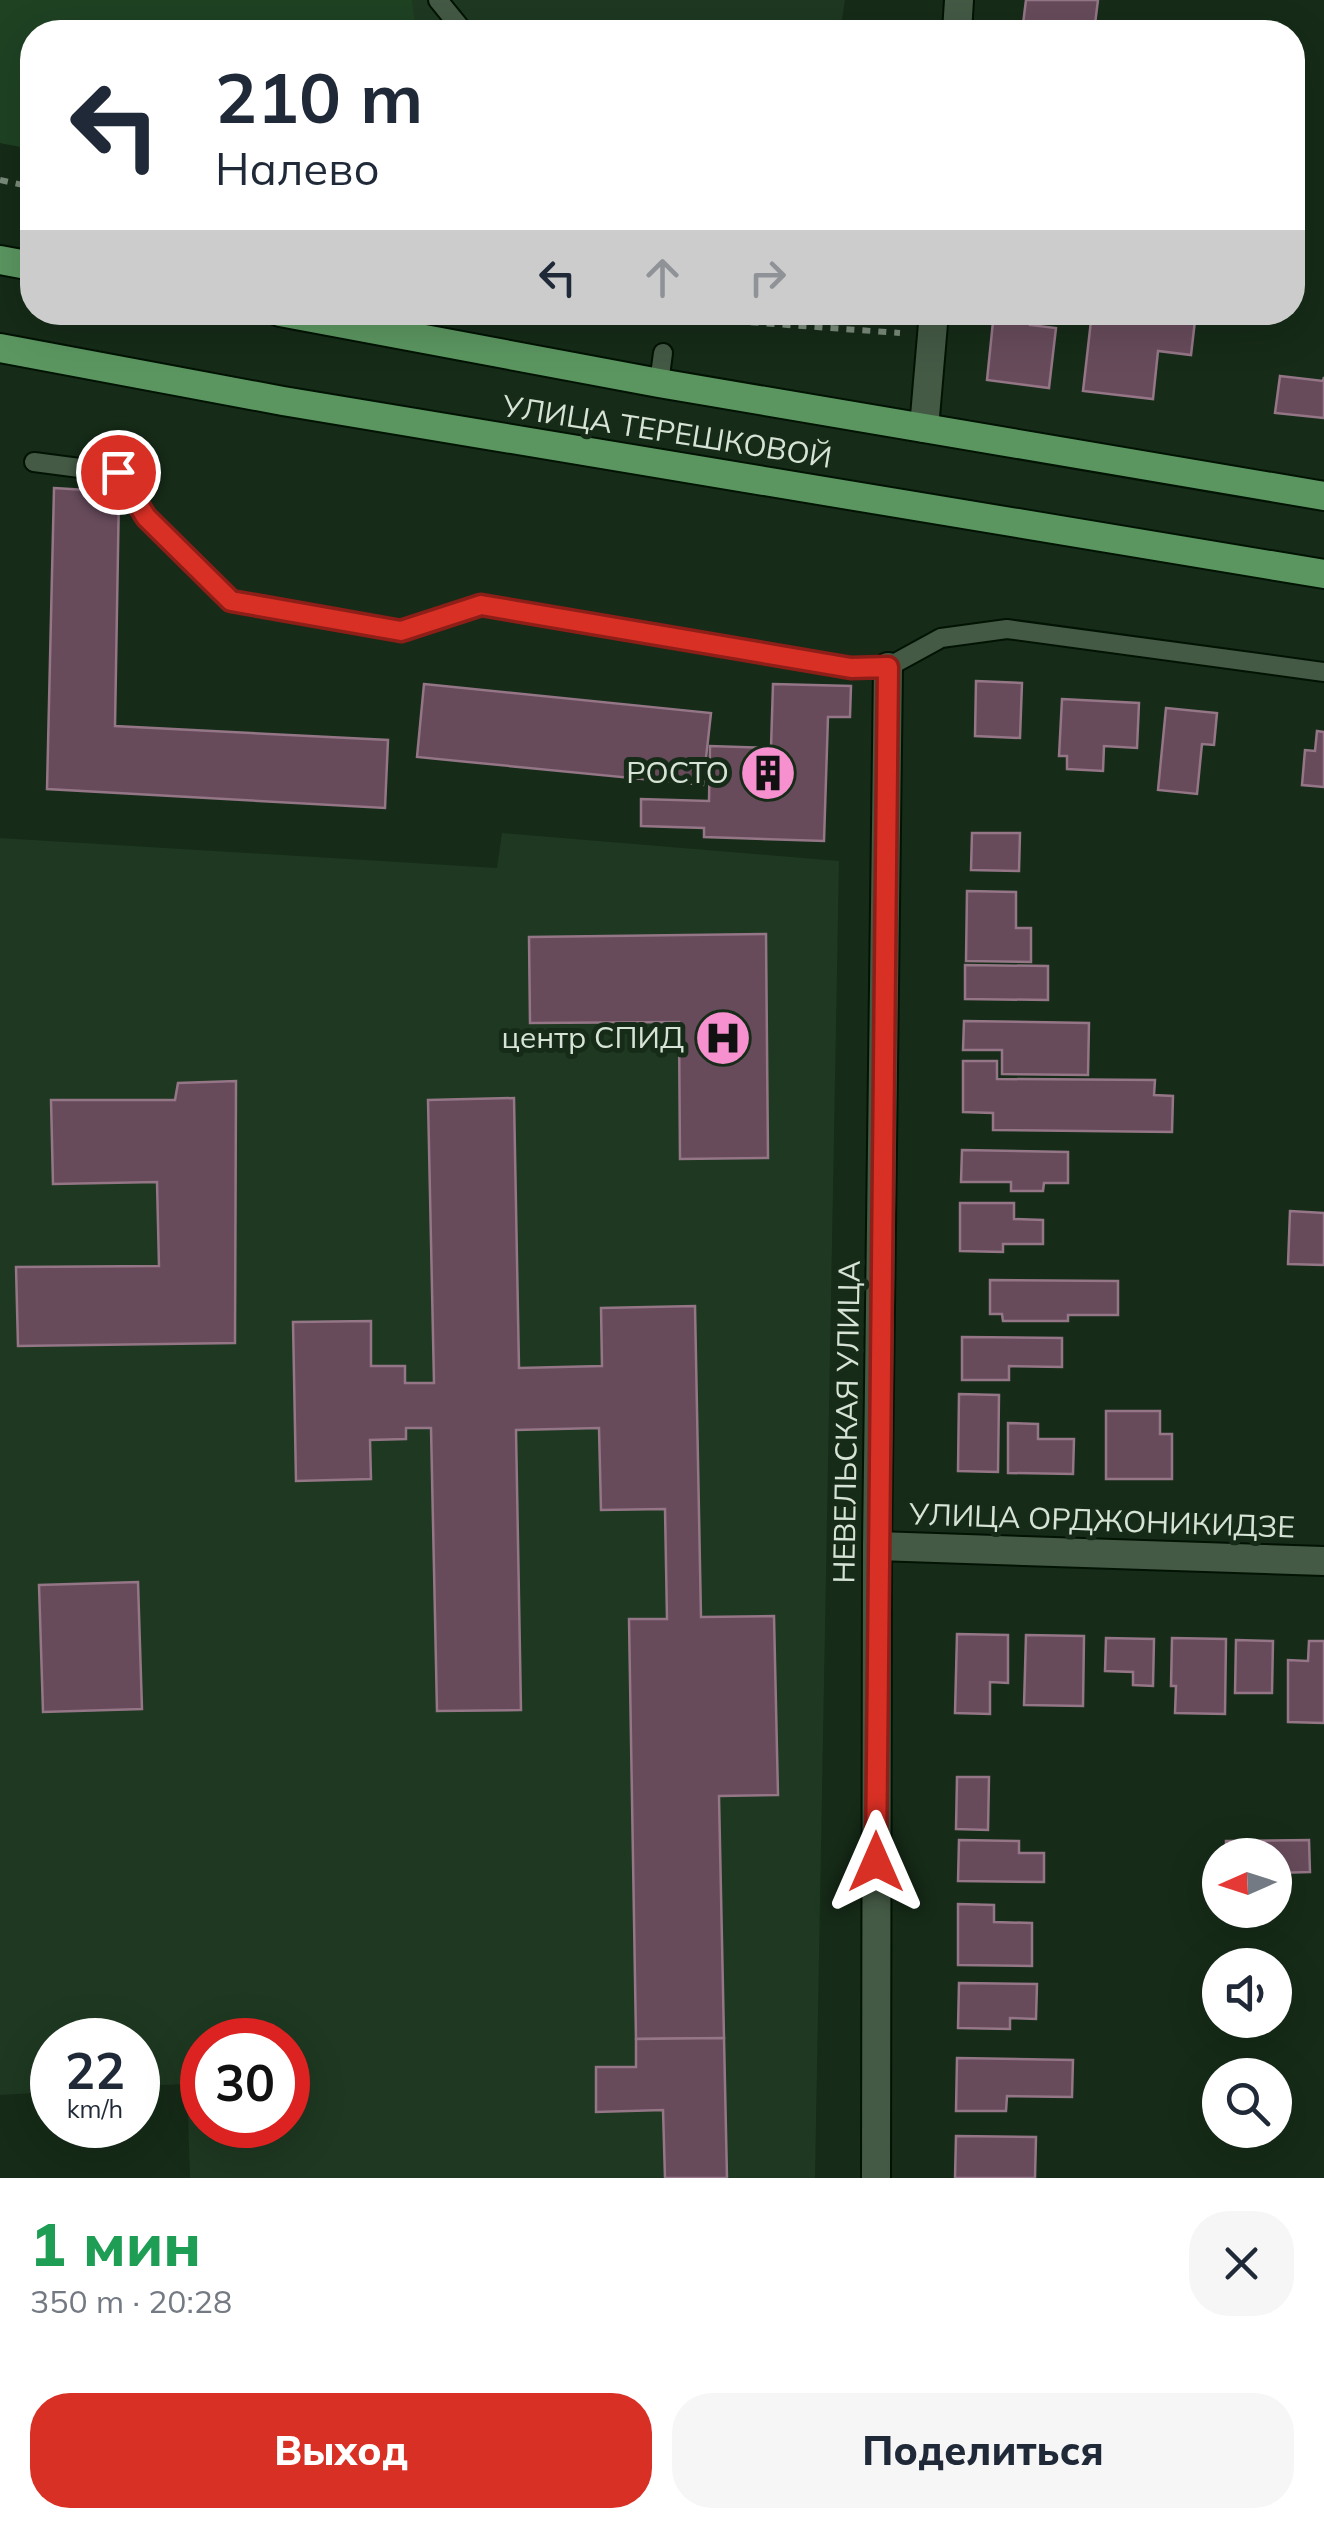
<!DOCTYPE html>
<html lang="ru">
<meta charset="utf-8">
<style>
body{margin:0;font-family:Mulish,sans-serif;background:#f6f6f7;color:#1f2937;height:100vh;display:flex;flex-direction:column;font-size:38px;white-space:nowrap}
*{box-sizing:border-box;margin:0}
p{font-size:32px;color:#747a83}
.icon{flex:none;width:55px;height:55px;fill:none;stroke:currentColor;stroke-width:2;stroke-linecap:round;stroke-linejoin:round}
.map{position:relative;height:2178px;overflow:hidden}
.side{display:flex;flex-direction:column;background:#fff;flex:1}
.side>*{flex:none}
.guide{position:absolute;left:20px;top:20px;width:1285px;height:305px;border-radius:40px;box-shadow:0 10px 40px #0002;background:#fff;color:#1f2937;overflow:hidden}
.needle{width:65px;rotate:267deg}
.fabs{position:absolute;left:1202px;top:1838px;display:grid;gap:20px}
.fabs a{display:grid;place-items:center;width:90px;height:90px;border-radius:50%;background:#fff;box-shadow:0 10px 40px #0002;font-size:50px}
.speed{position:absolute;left:30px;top:2018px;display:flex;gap:20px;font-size:50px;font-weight:700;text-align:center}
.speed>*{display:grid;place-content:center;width:130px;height:130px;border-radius:50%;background:#fff;box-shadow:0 10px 40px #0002;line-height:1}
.speed small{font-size:25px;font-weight:400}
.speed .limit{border:15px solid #d22;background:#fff;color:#111}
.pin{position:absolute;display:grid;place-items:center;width:85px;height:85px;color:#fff;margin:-42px;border:5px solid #fff;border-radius:50%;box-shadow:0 2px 10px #0007}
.me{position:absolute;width:110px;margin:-55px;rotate:0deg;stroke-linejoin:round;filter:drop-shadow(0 0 8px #0008)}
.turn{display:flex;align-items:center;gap:35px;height:210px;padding:0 30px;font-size:45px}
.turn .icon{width:130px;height:130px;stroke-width:2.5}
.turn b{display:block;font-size:70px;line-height:85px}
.lanes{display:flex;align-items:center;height:95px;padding:0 30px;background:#0003;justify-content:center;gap:50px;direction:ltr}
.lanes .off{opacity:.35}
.round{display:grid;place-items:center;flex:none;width:105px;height:105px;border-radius:40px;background:#f6f6f7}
.summary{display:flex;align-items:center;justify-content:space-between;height:170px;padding:0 30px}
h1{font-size:60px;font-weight:800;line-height:75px;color:#1e9e55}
.primary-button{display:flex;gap:20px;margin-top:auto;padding:20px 30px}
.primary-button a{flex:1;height:115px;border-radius:40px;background:#d93025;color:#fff;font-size:40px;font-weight:800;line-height:115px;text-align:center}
.primary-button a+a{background:#f6f6f7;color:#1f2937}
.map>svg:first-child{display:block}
.built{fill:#1e3821;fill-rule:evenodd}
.green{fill:#1f4223}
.building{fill:#674b5b;stroke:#947687;stroke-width:2.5}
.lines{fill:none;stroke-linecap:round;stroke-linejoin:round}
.service-casing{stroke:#021304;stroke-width:22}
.minor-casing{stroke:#021304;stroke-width:32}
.primary-casing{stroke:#021304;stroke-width:32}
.path{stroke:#798a7a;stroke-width:6;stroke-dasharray:8 8;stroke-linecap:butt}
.service{stroke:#445a45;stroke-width:18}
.minor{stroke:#445a45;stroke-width:28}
.primary{stroke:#5b9660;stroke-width:28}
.route-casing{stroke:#8d1f18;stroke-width:25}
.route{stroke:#d93025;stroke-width:18}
.labels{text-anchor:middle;stroke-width:10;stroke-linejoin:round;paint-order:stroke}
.street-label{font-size:30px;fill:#d6e3d6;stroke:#162b18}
.poi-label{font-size:30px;fill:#d6e3d6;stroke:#162b18;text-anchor:end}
</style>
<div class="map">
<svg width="1324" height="2178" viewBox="0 0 1324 2178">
<rect width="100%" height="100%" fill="#162b18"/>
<g class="built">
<path d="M0 0H845L840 32H32V149L0 143Z"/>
<path d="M502 833 839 861 815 2178H190L187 2084 138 2086V2040H52V2092L0 2095V838L497 868ZM202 2040H288V2125H202Z"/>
</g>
<path class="green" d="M0 0H412L416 32H32V149L0 143Z"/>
<g class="building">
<path d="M1026 0H1098L1094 32H1022Z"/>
<path d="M994 312H1031L1030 325 1056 328 1049 388 987 380Z"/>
<path d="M1092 312H1196L1191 355 1158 351 1153 399 1083 391Z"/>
<path d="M1280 376 1323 381 1324 377V418L1275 413Z"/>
<path d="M54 488 119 492 115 726 388 740 385 808 47 789Z"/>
<path d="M976 681 1022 683 1020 738 975 736Z"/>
<path d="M424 684 711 713 703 785 417 757Z"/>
<path d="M773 684 851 686 850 717H828L824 841 704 837V828L641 826V799L709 801 710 746 771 748Z"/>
<path d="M1062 699 1139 703 1137 748 1104 746 1103 771 1067 769V756H1059Z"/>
<path d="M1166 708 1217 713 1214 745 1202 744 1197 794 1158 790Z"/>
<path d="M1317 731 1324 732V787L1302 785 1305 750 1315 751Z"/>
<path d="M972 833H1020L1019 871 971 870Z"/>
<path d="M967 891 1016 892V928H1031V962L966 961Z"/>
<path d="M766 934 768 1158 680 1159 679 1022 530 1023 529 937Z"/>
<path d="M965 965 1048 966V1000L965 999Z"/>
<path d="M964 1021 1089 1023 1088 1075 1002 1074V1050H963Z"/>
<path d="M963 1061H997V1079L1155 1080 1154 1095 1173 1096 1172 1132 993 1130V1113L963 1112Z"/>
<path d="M236 1081 235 1343 18 1346 16 1267 159 1266 157 1182 53 1184 51 1100H175L178 1083Z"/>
<path d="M514 1098 519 1368 602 1366 601 1308 695 1306 701 1617 774 1616 778 1795 719 1796 724 2038 636 2039 629 1619H667L665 1509 601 1510 599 1428 516 1430 521 1710 437 1711 431 1428H406V1439L370 1440 371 1479 296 1481 293 1322 371 1321V1366H405V1383H434L428 1100Z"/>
<path d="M962 1150 1068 1152V1183H1044L1043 1191H1011V1182H961Z"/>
<path d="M960 1203H1014V1219L1043 1220V1244H1003V1252L960 1251Z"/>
<path d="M1290 1211 1324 1213V1265L1288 1264Z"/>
<path d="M990 1280 1118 1281V1315H1068V1321H1003L1002 1314H990Z"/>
<path d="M962 1337 1062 1338V1367L1009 1366V1380H962Z"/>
<path d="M959 1394 999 1395 998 1472 958 1471Z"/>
<path d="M1106 1411H1160V1434H1172V1479H1106Z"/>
<path d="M1008 1423 1038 1424V1439H1074L1073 1474 1008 1473Z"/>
<path d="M138 1582 142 1709 43 1712 39 1585Z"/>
<path d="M957 1634 1008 1635V1683L990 1682V1714L955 1713Z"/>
<path d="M1026 1635 1084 1636 1083 1706 1024 1705Z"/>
<path d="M1106 1638 1154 1639 1153 1686 1133 1685V1672L1105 1671Z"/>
<path d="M1172 1638 1226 1639 1225 1714 1175 1713 1176 1686H1171Z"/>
<path d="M1236 1640 1273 1641 1272 1693H1235Z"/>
<path d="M1309 1641H1324V1723L1288 1722V1660L1308 1661Z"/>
<path d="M957 1777H989L988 1830 956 1829Z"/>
<path d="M959 1840 1019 1841V1853H1044V1882L958 1881Z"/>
<path d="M1309 1840 1310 1872 1275 1873V1855H1226V1841Z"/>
<path d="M958 1904 994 1905V1922L1032 1923V1966L958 1965Z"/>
<path d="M959 1983 1037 1984 1036 2019 1010 2018V2029L958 2028Z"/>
<path d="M724 2038 727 2178H665L663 2110 596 2112V2067H636V2039Z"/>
<path d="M957 2058 1073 2060 1072 2097 1007 2096 1006 2111H956Z"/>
<path d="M956 2136 1036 2137 1035 2178H955Z"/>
</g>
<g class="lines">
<g class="service-casing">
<g id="service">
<path d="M438 0 464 32"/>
<path d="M659 383 663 353"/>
<path d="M34 462 118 473 146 517 231 601 401 631 481 605 851 668 888 667 941 638 1007 629 1324 672"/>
</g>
</g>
<g class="minor-casing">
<g id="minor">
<path d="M957 32 959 0"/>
<path d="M924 428 934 312"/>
<path d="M877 1546 1324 1561"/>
<path d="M876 2178 877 1546 888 667"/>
</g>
</g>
<g class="primary-casing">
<g id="primary">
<path d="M0 260 32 266"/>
<path d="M280 312 659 383 1324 496"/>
<path d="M0 348 283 401 1324 574"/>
</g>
</g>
<g class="path">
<path d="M0 180 32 187"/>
<path d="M607 312 900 333"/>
</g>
<use href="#service" class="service"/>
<use href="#minor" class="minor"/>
<use href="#primary" class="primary"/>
</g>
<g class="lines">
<g class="route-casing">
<path id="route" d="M118 472 146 517 231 601 401 631 481 605 851 668 888 667 876 1862"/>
</g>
<use href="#route" class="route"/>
</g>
<defs>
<g id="building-disc" transform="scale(2.875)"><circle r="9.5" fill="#f790ce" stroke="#162b18"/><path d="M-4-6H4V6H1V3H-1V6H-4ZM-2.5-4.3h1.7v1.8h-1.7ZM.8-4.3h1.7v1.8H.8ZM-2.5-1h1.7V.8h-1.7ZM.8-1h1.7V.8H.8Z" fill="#111"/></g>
<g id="hospital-disc" transform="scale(2.875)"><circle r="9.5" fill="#f790ce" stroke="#162b18"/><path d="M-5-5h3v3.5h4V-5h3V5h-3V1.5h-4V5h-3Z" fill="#111"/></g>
</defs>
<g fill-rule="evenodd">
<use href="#building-disc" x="768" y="773"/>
<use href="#hospital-disc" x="723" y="1038"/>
</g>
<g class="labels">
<g class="street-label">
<text transform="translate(667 432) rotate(9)" y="10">УЛИЦА ТЕРЕШКОВОЙ</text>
<text transform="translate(847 1422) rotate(-89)" y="10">НЕВЕЛЬСКАЯ УЛИЦА</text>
<text transform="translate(1102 1521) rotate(2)" y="10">УЛИЦА ОРДЖОНИКИДЗЕ</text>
</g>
<g class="poi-label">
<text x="729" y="783">РОСТО</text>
<text x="684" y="1048">центр СПИД</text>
</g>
</g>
</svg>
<div class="fabs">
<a><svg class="needle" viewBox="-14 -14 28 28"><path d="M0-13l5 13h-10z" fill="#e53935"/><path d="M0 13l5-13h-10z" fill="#747a83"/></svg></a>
<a><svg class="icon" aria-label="sound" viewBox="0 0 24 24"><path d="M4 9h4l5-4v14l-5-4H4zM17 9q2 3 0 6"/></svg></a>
<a><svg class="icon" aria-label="search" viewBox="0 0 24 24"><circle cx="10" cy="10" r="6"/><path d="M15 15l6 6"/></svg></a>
</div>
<div class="speed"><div>22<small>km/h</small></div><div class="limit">30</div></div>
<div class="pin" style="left:118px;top:472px;background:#d93025"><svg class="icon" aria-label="arrive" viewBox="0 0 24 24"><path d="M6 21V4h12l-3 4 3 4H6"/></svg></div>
<svg class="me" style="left:876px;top:1862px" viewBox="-20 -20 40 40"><path d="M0-17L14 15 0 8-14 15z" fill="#d93025" stroke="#fff" stroke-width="4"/></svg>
<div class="guide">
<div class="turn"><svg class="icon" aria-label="left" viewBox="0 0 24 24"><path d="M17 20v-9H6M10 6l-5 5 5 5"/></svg><div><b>210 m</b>Налево</div></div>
<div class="lanes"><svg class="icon" aria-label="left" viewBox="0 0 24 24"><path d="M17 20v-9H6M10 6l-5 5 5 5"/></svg><svg class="icon off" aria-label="ahead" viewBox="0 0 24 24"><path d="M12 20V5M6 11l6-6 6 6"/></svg><svg class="icon off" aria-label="right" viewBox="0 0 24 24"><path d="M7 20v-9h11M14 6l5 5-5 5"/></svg></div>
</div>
</div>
<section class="side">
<div class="summary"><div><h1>1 мин</h1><p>350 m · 20:28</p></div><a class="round"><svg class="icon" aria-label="close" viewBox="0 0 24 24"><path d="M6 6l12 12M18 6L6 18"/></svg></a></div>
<div class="primary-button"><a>Выход</a><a>Поделиться</a></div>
</section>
